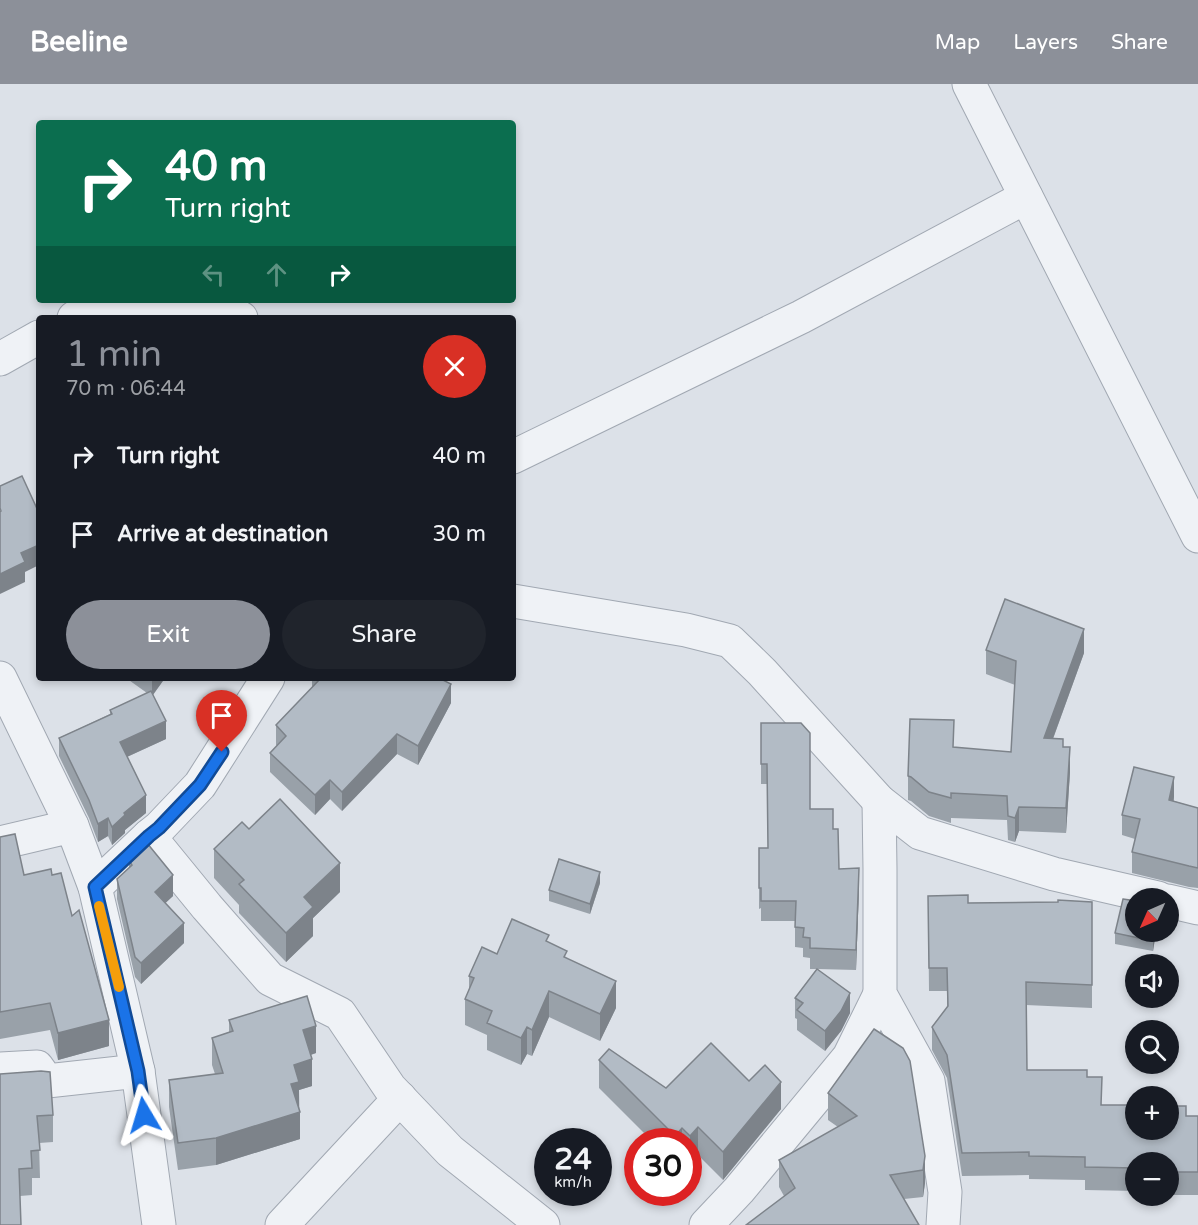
<!DOCTYPE html>
<meta charset="utf-8">
<style>
body{margin:0;font-family:"Varela Round",sans-serif;background:#20242c;color:#f1f3f6;height:100vh;display:flex;flex-direction:column;font-size:22px;white-space:nowrap}
*{box-sizing:border-box;margin:0}
p{font-size:20px;color:#9ea1a6}
.icon{flex:none;width:33px;height:33px;fill:none;stroke:currentColor;stroke-width:2;stroke-linecap:round;stroke-linejoin:round}
.map{position:relative;flex:1;overflow:hidden}
.sheet{position:absolute;left:36px;top:231px;width:480px;height:366px;display:flex;flex-direction:column;background:#171b24;border-radius:6px;box-shadow:0 3px 9px #0003}
.sheet>*{flex:none}
.banner{position:absolute;left:36px;top:36px;width:480px;height:183px;border-radius:6px;box-shadow:0 3px 9px #0003;background:#0b6e4f;color:#fff;overflow:hidden}
.needle{width:39px;rotate:225deg}
.fabs{position:absolute;left:1125px;top:804px;display:grid;gap:12px}
.fabs a{display:grid;place-items:center;width:54px;height:54px;border-radius:50%;background:#171b24;box-shadow:0 3px 9px #0003;font-size:30px}
.speed{position:absolute;left:534px;top:1044px;display:flex;gap:12px;font-size:30px;font-weight:700;text-align:center}
.speed>*{display:grid;place-content:center;width:78px;height:78px;border-radius:50%;background:#171b24;box-shadow:0 3px 9px #0003;line-height:1}
.speed small{font-size:15px;font-weight:400}
.speed .limit{border:9px solid #d22;background:#fff;color:#111}
.pin{position:absolute;display:grid;place-items:center;width:51px;height:51px;color:#fff;margin:-62px -26px;border-radius:50% 50% 50% 0;rotate:-45deg;box-shadow:0 0 6px #0007}
.pin .icon{rotate:45deg}
.me{position:absolute;width:66px;margin:-33px;rotate:353deg;stroke-linejoin:round;filter:drop-shadow(0 0 4px #0008)}
.turn{display:flex;align-items:center;gap:21px;height:126px;padding:0 30px;font-size:27px}
.turn .icon{width:78px;height:78px;stroke-width:2.5}
.turn b{display:block;font-size:42px;line-height:51px}
.lanes{display:flex;align-items:center;height:57px;padding:0 30px;background:#0003;justify-content:center;gap:30px;direction:ltr}
.lanes .off{opacity:.35}
.round{display:grid;place-items:center;flex:none;width:63px;height:63px;border-radius:32px;background:#20242c}
.headline{display:flex;align-items:center;justify-content:space-between;height:102px;padding:0 30px}
h1{font-size:36px;font-weight:600;line-height:45px;color:#8c9099}
.cta{display:flex;gap:12px;margin-top:auto;padding:12px 30px}
.cta a{flex:1;height:69px;border-radius:36px;background:#8c9099;color:#fff;font-size:24px;font-weight:600;line-height:69px;text-align:center}
.cta a+a{background:#20242c;color:#f1f3f6}
ul{padding:0;list-style:none}
li{display:flex;align-items:center;gap:18px;height:78px;padding:0 30px}
li div{flex:1}
li b{display:block;font-size:22px}
li em{font-style:normal}
header{display:flex;align-items:center;gap:36px;box-sizing:border-box;height:84px;padding:0 30px;background:#8c9099;color:#fff}
header strong{font-size:28px}
nav{display:flex;gap:33px;margin-inline-start:auto;font-size:21px}
.map>svg:first-child{display:block}
.lines{fill:none;stroke-linecap:round;stroke-linejoin:round}
.minor-casing{stroke:#a1a8b2;stroke-width:35}
.minor{stroke:#eff2f6;stroke-width:33}
.wall{fill:#99a1a9}
.shaded-wall{fill:#7d838a}
.building{fill:#b2bbc5;stroke:#7d838a;stroke-width:1.5}
.route-casing{stroke:#114b97;stroke-width:15}
.route{stroke:#1a73e8;stroke-width:10}
.slow{stroke:#f59e0b;stroke-width:10}
</style>
<header>
<strong>Beeline</strong>
<nav><a>Map</a><a>Layers</a><a>Share</a></nav>
</header>
<div class="map">
<svg width="1198" height="1141" viewBox="0 0 1198 1141">
<rect width="100%" height="100%" fill="#dce1e8"/>
<g class="lines">
<g class="minor-casing">
<g id="minor">
<path d="M969 0 1198 452"/>
<path d="M74 234 89 225 241 234"/>
<path d="M0 275 39 253"/>
<path d="M513 373 801 233 1026 113"/>
<path d="M513 517 686 546 730 557 762 588 879 717 920 749 1054 790 1158 814"/>
<path d="M0 594 72 742"/>
<path d="M879 717 880 785V910L928 997 945 1108 943 1141"/>
<path d="M149 752 207 823 270 895 340 930 390 1004 450 1067 543 1141"/>
<path d="M0 759 72 742 95 803 138 987 159 1141"/>
<path d="M95 803 149 752 159 744 200 701 268 594"/>
<path d="M1168 817 1198 824"/>
<path d="M0 985 37 983 47 997 138 987"/>
<path d="M282 1141 400 1014"/>
<path d="M706 1141 739 1106 849 973 880 910"/>
</g>
</g>
<use href="#minor" class="minor"/>
</g>
<g class="wall">
<path d="M986 566 1084 569 1053 655 1063 663 1070 688 1066 749 1019 747 1015 758 1008 756 1007 736 951 734V739L929 732 911 717 908 716V692L954 664 1011 668 1015 601 986 590Z"/>
<path d="M126 594H165L153 611 166 655 127 673 146 729 125 746V749L112 761 108 752 98 758 89 734 59 672V654L110 630V626L147 609Z"/>
<path d="M312 594H439L451 619 418 681 397 670 342 727 330 715 315 731 270 688V669L277 662 276 661V641L312 604Z"/>
<path d="M761 639 810 725 833 745 839 785 859 804 856 886 818 885 850 929 841 947 825 967 797 946V935L795 934V914L817 885H810V874L803 873V864L795 863V837H761V824L759 825V764H768L767 700H761Z"/>
<path d="M1174 713V717L1198 724V804L1189 803 1132 789V768L1135 755 1122 751V731Z"/>
<path d="M249 745 340 808 313 834V852L286 878 239 829V821L214 794V765Z"/>
<path d="M0 753 24 791H52L72 832 109 962 58 976 50 946 0 955Z"/>
<path d="M129 776 173 812 165 819 184 859 141 900 135 893 117 815V795L129 784Z"/>
<path d="M600 799 590 830 549 817V806Z"/>
<path d="M928 812 968 819 1092 818V924L1026 921 1027 986 1087 993 1102 1021 1186 1032H1198V1111H1168V1078H1136V1107L1085 1106V1096L1029 1095V1091L962 1092 947 994 932 966V943L947 923V907H929Z"/>
<path d="M1156 848 1153 867 1115 860V849Z"/>
<path d="M549 859 567 874 616 924 600 957 549 933 532 972 527 970 521 981 487 966V951L465 941V915L469 905V892L497 870Z"/>
<path d="M229 936 316 969 311 971 312 1002 299 1006 300 1055 216 1081 178 1086 169 1023V996L215 990 212 981V954L229 948Z"/>
<path d="M599 976 666 1004 749 997 781 1025 723 1096 698 1071 690 1079 688 1078V1058H653L599 1004Z"/>
<path d="M910 977 925 1099 923 1113 904 1115 784 1112 779 1103V1076L838 1043 828 1036V1009Z"/>
<path d="M0 990 53 1031V1058L39 1059 40 1094H32V1111L20 1112Z"/>
</g>
<g class="shaded-wall">
<path d="M39 446V481L25 488V498L0 510V490L21 469Z"/>
<path d="M1084 545V569L1044 679V654Z"/>
<path d="M152 594H165L152 612Z"/>
<path d="M451 600V619L418 681V662Z"/>
<path d="M166 637V655L120 676V658Z"/>
<path d="M397 650V670L342 727V708Z"/>
<path d="M1070 663V688L1066 749V724Z"/>
<path d="M1174 693V713L1169 736V716Z"/>
<path d="M330 696V715L315 731V711Z"/>
<path d="M146 711V729L125 746V749L112 761V743L124 729Z"/>
<path d="M1019 723V747L1015 758V734Z"/>
<path d="M108 734V752L98 758V740Z"/>
<path d="M340 779V808L313 834V852L286 878V849L304 813Z"/>
<path d="M859 784V804L856 886V866Z"/>
<path d="M600 788V799L590 830V820Z"/>
<path d="M173 791V812L155 829V808Z"/>
<path d="M184 839V859L141 900V879Z"/>
<path d="M1155 848H1156L1153 867V857Z"/>
<path d="M616 897V924L600 957V930Z"/>
<path d="M549 907V933L532 972V946Z"/>
<path d="M850 909V929L841 947 825 967V947Z"/>
<path d="M109 936V962L58 976V949Z"/>
<path d="M316 942V969L303 973V946Z"/>
<path d="M527 943V970L521 981V954Z"/>
<path d="M312 975V1002L299 1006V1025L291 1000 294 981Z"/>
<path d="M781 998V1025L723 1096V1068Z"/>
<path d="M300 1028V1055L216 1081V1054Z"/>
<path d="M698 1043V1071L690 1079V1052Z"/>
<path d="M682 1044V1058H675V1052Z"/>
<path d="M925 1072V1099L923 1113V1086Z"/>
</g>
<g class="building">
<path d="M22 392 39 429V461L21 469 25 478 0 490V428L1 427 0 424V402Z"/>
<path d="M1005 515 1084 545 1044 654 1063 655V663H1070L1066 724 1019 723 1015 734 1008 732 1007 712 951 709V714L929 708 911 693 908 692 910 635 954 636 953 663 1011 668 1016 577 986 566Z"/>
<path d="M321 594H439L451 600 418 662 397 650 342 708 330 696 315 711 270 669 286 652 276 641Z"/>
<path d="M151 607 166 637 120 658 146 711 124 729 125 731 112 743 108 734 98 740 89 716 59 654 112 630 110 626Z"/>
<path d="M761 639H801L810 649V725H833V745H838L839 785 859 784 856 866 810 864V854L803 853 804 844 795 843 796 817H761V804H759V764H768L767 680H761Z"/>
<path d="M1134 683 1174 693 1169 716 1198 724V784L1189 782 1132 768 1140 735 1122 731Z"/>
<path d="M280 715 340 779 304 813 313 823 286 849 239 800 244 796 214 765 242 738 249 745Z"/>
<path d="M15 750 24 791 51 785 52 791 61 789 72 832 79 826 109 936 58 949 50 919 0 928V753Z"/>
<path d="M147 759 173 791 155 808 184 839 141 879 135 873 117 795 132 781 129 776Z"/>
<path d="M559 775 600 788 590 820 549 806Z"/>
<path d="M968 811V819L1058 818V816L1092 818V901L1026 898 1027 986H1087V993H1102L1101 1021H1136V1046H1168V1022H1186V1032H1198V1088H1168V1078H1136V1084L1085 1083V1073L1029 1072V1068L962 1069 947 971 932 943 948 922 947 884H929L928 812Z"/>
<path d="M1123 815 1136 817V848H1155L1153 857 1115 849Z"/>
<path d="M512 835 549 851 546 857 567 867 564 873 616 897 600 930 549 907 532 946 527 943 521 954 487 939 492 927 465 915 474 894 469 892 482 863 497 870Z"/>
<path d="M817 885 850 909 841 927 825 947 797 926 803 919 795 914Z"/>
<path d="M307 912 316 942 303 946 312 975 294 981 299 998 291 1000 300 1028 216 1054 178 1059 169 996 223 989 212 954 233 947 229 936Z"/>
<path d="M874 945 903 964 910 977 925 1072 923 1086 890 1091 919 1141H746L795 1104 779 1076 857 1032 828 1009Z"/>
<path d="M711 959 749 997 765 981 781 998 723 1068 698 1043 690 1052 682 1044 675 1052 599 976 609 965 666 1004Z"/>
<path d="M41 987 50 988 53 1031 37 1032 40 1066 31 1067 32 1084 19 1085 21 1141H0V990Z"/>
</g>
<g class="lines">
<g class="route-casing">
<path id="route" d="M144 1031 138 987 95 803 149 752 159 744 200 701 222 668"/>
</g>
<use href="#route" class="route"/>
<path class="slow" d="M99 822 119 903"/>
</g>
</svg>
<div class="fabs">
<a><svg class="needle" viewBox="-14 -14 28 28"><path d="M0-13l5 13h-10z" fill="#e53935"/><path d="M0 13l5-13h-10z" fill="#9ea1a6"/></svg></a>
<a><svg class="icon" aria-label="sound" viewBox="0 0 24 24"><path d="M4 9h4l5-4v14l-5-4H4zM17 9q2 3 0 6"/></svg></a>
<a><svg class="icon" aria-label="search" viewBox="0 0 24 24"><circle cx="10" cy="10" r="6"/><path d="M15 15l6 6"/></svg></a>
<a>+</a>
<a>−</a>
</div>
<div class="speed"><div>24<small>km/h</small></div><div class="limit">30</div></div>
<div class="pin" style="left:222px;top:668px;background:#d93025"><svg class="icon" aria-label="arrive" viewBox="0 0 24 24"><path d="M6 21V4h12l-3 4 3 4H6"/></svg></div>
<svg class="me" style="left:144px;top:1031px" viewBox="-20 -20 40 40"><path d="M0-17L14 15 0 8-14 15z" fill="#1a73e8" stroke="#fff" stroke-width="4"/></svg>
<div class="banner">
<div class="turn"><svg class="icon" aria-label="right" viewBox="0 0 24 24"><path d="M7 20v-9h11M14 6l5 5-5 5"/></svg><div><b>40 m</b>Turn right</div></div>
<div class="lanes"><svg class="icon off" aria-label="left" viewBox="0 0 24 24"><path d="M17 20v-9H6M10 6l-5 5 5 5"/></svg><svg class="icon off" aria-label="ahead" viewBox="0 0 24 24"><path d="M12 20V5M6 11l6-6 6 6"/></svg><svg class="icon" aria-label="right" viewBox="0 0 24 24"><path d="M7 20v-9h11M14 6l5 5-5 5"/></svg></div>
</div>
<section class="sheet">
<div class="headline"><div><h1>1 min</h1><p>70 m · 06:44</p></div><a class="round" style="background:#d93025;color:#fff"><svg class="icon" aria-label="close" viewBox="0 0 24 24"><path d="M6 6l12 12M18 6L6 18"/></svg></a></div>
<ul>
<li><svg class="icon" aria-label="right" viewBox="0 0 24 24"><path d="M7 20v-9h11M14 6l5 5-5 5"/></svg><div><b>Turn right</b></div><em>40 m</em></li>
<li><svg class="icon" aria-label="arrive" viewBox="0 0 24 24"><path d="M6 21V4h12l-3 4 3 4H6"/></svg><div><b>Arrive at destination</b></div><em>30 m</em></li>
</ul>
<div class="cta"><a>Exit</a><a>Share</a></div>
</section>
</div>
